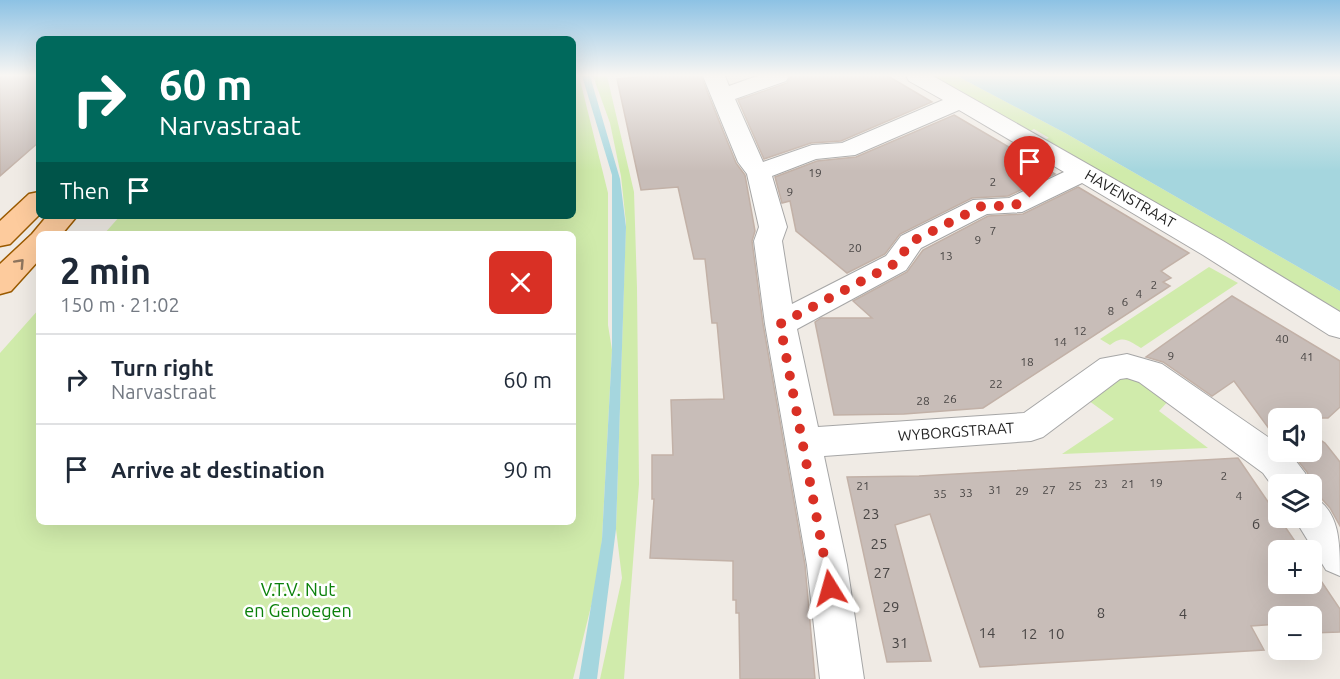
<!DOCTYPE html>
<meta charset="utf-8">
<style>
body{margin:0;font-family:Ubuntu,sans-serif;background:#f6f6f7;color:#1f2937;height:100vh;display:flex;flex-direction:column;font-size:22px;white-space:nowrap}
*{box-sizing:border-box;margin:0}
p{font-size:20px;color:#747a83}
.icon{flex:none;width:33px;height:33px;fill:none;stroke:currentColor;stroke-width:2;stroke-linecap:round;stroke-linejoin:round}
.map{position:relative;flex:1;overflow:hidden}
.side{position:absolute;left:36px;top:231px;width:540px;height:294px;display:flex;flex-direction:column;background:#fff;border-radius:9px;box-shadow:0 6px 24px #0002}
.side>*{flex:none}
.guide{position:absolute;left:36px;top:36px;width:540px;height:183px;border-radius:9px;box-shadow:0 6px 24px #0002;background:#00695c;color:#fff;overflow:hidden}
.buttons{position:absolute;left:1268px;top:408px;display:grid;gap:12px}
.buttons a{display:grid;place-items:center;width:54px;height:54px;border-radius:9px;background:#fff;box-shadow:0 6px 24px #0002;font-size:30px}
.pin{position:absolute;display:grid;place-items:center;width:51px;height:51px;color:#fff;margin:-62px -26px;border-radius:50% 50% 50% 0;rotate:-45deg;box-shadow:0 0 6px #0007}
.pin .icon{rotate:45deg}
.me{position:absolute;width:66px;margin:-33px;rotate:352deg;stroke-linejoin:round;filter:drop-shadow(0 0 4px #0008)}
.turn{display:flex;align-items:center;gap:21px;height:126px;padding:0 24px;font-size:27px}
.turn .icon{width:78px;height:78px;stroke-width:2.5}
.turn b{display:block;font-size:42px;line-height:51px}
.then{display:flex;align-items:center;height:57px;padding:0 24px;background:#0003;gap:12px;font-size:22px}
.round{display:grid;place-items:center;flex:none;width:63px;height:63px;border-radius:9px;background:#f6f6f7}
.overview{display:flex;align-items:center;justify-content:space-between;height:102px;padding:0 24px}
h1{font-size:36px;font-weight:700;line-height:45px}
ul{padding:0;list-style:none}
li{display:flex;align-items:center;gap:18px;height:90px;padding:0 24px;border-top:2px solid #e0e1e3}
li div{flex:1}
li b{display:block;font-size:22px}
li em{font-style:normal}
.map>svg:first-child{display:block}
.grass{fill:#d0ebab}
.water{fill:#a5d6de}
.building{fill:#c8bdb8;stroke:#c2b1a7;stroke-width:1.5}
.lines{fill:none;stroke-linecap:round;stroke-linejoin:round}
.minor-casing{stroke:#a6a6a6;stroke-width:2}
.major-casing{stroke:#9a5a00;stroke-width:3}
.minor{fill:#fff;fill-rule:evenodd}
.major{fill:#fdcb9d;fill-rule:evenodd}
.oneway{stroke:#8e755e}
.route{stroke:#d93025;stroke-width:10;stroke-dasharray:0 18}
.labels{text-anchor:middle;stroke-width:5;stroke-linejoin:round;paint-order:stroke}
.number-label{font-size:12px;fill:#494645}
.street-label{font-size:15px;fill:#1f1f1f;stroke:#fff}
.near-number-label{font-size:15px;fill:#494645}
.near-park-label{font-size:18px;fill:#0b800a;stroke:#fff}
</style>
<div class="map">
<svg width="1340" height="679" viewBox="0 0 1340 679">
<rect width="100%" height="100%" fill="#f0ebe5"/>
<g class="grass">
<path d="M573 76H579L608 193V325L612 350 602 539 598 578 573 679H0V353L39 309V522H573V234H104L120 216H573Z"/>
<path d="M593 76H607L634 192 637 288 639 484 624 679H600L622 578 616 529 626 223 621 176 610 123Z"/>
<path d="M930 76H957L1067 134 1340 291V311L1126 185 1044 140 1049 138 1034 129 1028 132Z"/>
<path d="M1209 267 1238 283 1141 348C1128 340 1123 335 1110 345L1100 339Z"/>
<path d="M1126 372 1173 396 1159 411 1208 448 1062 454 1114 419 1085 398Z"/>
</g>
<g class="water">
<path d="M582 76H590L620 179 626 227 616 529 597 679H579L602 539 612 350V175Z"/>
<path d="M957 76H1340V291L1067 134Z"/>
</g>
<g class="building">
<path d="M0 76H39V142L0 176Z"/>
<path d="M647 76H701L736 163 745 175 755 231 752 241 763 324 805 565 815 679H740L739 613H736V600H733V561L650 558 654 499H652V455H673L671 400 724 399 717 323H712L705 259H694L678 187 641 190 617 79Z"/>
<path d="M791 76H888L932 102 841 141 811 143 764 159 738 100 787 83Z"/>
<path d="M954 115 1055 174 1008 196 972 198 900 234 885 254 847 273 796 231 790 201 782 203 775 177 817 161 856 157Z"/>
<path d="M1078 187 1189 253 1161 271 1171 278 1163 282 1170 286 983 408 904 414 834 415 815 322 821 318H872L853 301 907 272 923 250 988 216 1023 214Z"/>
<path d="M1232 296 1340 361V407L1328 418H1278V441L1234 381 1212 396 1163 362 1146 357Z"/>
<path d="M1311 424 1315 430 1311 434 1325 443 1340 462V526L1330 508 1311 487 1312 483 1307 472 1291 452H1311Z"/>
<path d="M1238 458 1301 550H1278V584H1311V566L1340 609V632L1311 633V616H1278V624L1251 626 1264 650 980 667 930 514 895 525 931 661 887 662 847 477 919 476Z"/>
</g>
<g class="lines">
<g class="minor-casing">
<g id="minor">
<path d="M703 76H725L729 86 757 76H789L786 81 735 99 763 162 812 145 842 143 943 100 909 81 906 76H933L1223 241 1340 312V338L1329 335 1203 255 1082 183 1022 212 987 214 921 248 906 270 797 329 818 427 1024 413 1100 359 1127 354 1162 364 1278 444V452H1289L1305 473 1310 484H1278V494L1263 473 1139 382 1127 378 1120 379 1043 437 1031 441 824 456 847 565 864 679H820L807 565 765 324 754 241 759 227 747 174 738 162ZM959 110 1064 172 1009 198 973 200 901 236 886 256 792 304 782 241 787 227 772 176 816 159 855 155Z"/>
<path d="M1311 496C1340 509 1340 543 1340 576L1326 570 1294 518H1311Z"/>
</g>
</g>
<g class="major-casing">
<g id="major">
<path d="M39 192V215L10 244 0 246V221L29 194Z"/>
<path d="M47 216H77L62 234H39V260L11 291 0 294V264L32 234Z"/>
</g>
</g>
<use href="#minor" class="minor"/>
<use href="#major" class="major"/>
</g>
<defs><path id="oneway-chevron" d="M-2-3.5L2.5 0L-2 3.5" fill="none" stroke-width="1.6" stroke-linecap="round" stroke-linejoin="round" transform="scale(1.5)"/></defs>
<use class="oneway" href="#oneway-chevron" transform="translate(20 263) rotate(-47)"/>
<linearGradient id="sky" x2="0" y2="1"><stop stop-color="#8dc2e4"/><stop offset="0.44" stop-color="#f8f6f3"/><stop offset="1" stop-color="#f8f6f3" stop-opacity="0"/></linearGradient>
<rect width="1340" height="171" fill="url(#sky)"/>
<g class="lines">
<path class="route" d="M830 588 780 324 896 263 911 242 982 206H1013L1030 198"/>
</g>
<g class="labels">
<g class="number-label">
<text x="815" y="177">19</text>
<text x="993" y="186">2</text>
<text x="790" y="196">9</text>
<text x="993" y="235">7</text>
<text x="978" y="244">9</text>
<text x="855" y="252">20</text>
<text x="946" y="260">13</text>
<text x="1154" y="289">2</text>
<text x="1139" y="298">4</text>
<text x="1125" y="306">6</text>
<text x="1111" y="315">8</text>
<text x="1080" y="335">12</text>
<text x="1282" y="343">40</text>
<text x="1060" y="346">14</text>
<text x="1171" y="360">9</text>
<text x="1307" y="361">41</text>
<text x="1027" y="366">18</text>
<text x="996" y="388">22</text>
<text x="950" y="403">26</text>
<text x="923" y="405">28</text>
<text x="1224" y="480">2</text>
<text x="1156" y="487">19</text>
<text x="1101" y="488">23</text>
<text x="1128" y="488">21</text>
<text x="863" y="490">21</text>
<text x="1075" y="490">25</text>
<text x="995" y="494">31</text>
<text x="1049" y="494">27</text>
<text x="1022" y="495">29</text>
<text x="966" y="497">33</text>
<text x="940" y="498">35</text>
<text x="1239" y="500">4</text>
</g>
<g class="street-label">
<text transform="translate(1130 199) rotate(30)" y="5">HAVENSTRAAT</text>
<text transform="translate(956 432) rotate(-4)" y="5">WYBORGSTRAAT</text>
</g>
<g class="near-number-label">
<text x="871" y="519">23</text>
<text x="1256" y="529">6</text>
<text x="879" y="549">25</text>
<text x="882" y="578">27</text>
<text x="891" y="612">29</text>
<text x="1101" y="618">8</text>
<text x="1183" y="619">4</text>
<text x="987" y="638">14</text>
<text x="1029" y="639">12</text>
<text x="1056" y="639">10</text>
<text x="900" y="648">31</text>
</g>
<g class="near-park-label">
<text x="298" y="596">V.T.V. Nut<tspan x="298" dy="21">en Genoegen</tspan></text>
</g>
</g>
</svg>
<div class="buttons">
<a><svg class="icon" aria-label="sound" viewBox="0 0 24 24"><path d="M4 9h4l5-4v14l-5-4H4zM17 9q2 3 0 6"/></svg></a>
<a><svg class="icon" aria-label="layers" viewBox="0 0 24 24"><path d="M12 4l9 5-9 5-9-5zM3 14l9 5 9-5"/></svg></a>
<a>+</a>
<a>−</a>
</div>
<div class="pin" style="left:1030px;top:198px;background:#d93025"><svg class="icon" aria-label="arrive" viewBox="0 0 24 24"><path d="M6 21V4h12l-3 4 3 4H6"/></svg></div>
<svg class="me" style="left:830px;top:588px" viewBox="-20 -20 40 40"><path d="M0-17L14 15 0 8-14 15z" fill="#d93025" stroke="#fff" stroke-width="4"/></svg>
<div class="guide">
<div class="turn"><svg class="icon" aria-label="right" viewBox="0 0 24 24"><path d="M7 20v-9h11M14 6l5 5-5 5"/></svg><div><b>60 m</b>Narvastraat</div></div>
<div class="then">Then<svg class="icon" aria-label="arrive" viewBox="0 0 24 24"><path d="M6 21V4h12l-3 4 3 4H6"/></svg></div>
</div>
<section class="side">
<div class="overview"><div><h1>2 min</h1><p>150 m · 21:02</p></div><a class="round" style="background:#d93025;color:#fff"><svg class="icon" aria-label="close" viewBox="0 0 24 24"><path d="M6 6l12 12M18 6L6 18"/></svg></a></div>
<ul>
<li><svg class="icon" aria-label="right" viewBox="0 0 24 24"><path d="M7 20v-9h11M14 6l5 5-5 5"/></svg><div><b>Turn right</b><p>Narvastraat</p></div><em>60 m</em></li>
<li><svg class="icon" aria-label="arrive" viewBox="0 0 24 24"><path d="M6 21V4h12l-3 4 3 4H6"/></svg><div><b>Arrive at destination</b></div><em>90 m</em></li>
</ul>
</section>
</div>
